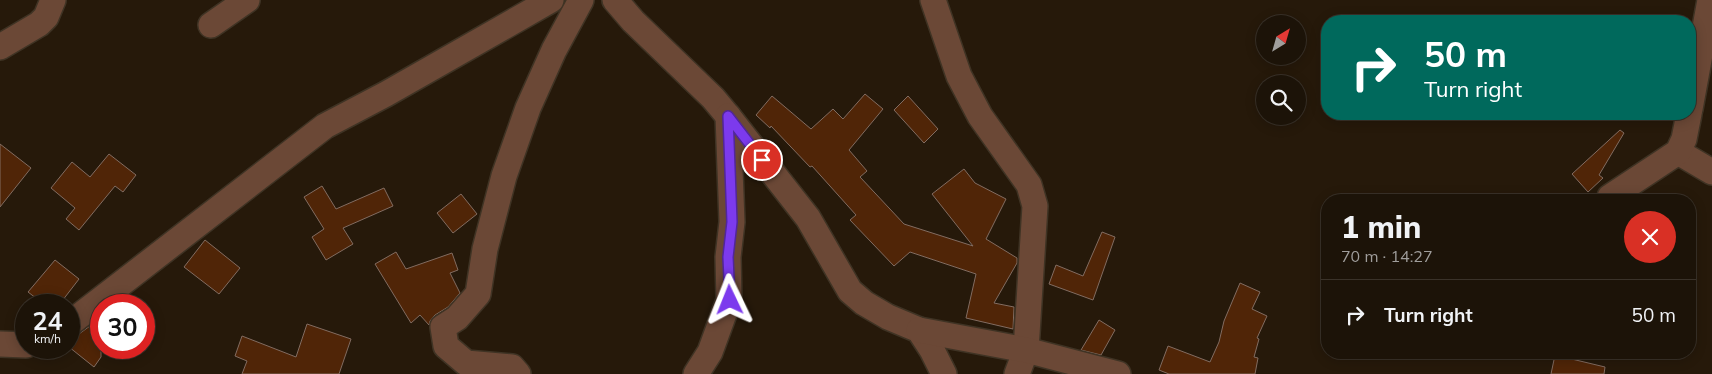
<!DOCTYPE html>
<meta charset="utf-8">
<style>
body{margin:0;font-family:Mulish,sans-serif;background:#251c12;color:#f1f3f6;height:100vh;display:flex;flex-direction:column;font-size:19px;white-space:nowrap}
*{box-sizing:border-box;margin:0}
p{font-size:16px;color:#a09e9c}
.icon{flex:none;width:28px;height:28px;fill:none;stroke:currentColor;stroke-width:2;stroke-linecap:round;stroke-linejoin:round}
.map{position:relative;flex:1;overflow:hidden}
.sheet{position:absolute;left:1321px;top:194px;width:375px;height:165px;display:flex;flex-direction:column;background:#1c1308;border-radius:20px;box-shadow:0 2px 12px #0003,0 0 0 1px #3a3229}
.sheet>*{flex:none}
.guide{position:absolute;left:1321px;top:15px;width:375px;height:105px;border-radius:20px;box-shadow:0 2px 12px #0003,0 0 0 1px #3a3229;background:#00695c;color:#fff;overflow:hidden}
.needle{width:32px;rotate:37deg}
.tools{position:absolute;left:1256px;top:15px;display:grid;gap:10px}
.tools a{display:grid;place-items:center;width:50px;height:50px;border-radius:50%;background:#1c1308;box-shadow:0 2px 12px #0003,0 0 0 1px #3a3229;font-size:25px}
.speed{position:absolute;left:15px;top:294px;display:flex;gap:10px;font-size:25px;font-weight:700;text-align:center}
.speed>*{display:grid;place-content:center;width:65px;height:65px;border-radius:50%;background:#1c1308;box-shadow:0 2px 12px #0003,0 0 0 1px #3a3229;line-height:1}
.speed small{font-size:12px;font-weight:400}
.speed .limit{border:8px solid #d22;background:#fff;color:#111}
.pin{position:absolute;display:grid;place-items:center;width:42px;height:42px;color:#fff;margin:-21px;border:2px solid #fff;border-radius:50%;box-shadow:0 1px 5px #0007}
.me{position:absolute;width:55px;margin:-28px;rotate:358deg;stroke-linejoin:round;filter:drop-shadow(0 0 4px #0008)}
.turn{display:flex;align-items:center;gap:18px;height:105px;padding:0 20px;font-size:22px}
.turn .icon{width:65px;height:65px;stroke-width:2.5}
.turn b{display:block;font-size:35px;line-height:42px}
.round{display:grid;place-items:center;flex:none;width:52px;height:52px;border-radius:26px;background:#251c12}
.overview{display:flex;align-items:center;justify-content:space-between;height:85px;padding:0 20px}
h1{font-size:30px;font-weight:800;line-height:38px}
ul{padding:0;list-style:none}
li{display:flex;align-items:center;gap:15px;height:70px;padding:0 20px;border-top:1px solid #3a3229}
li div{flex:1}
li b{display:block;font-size:19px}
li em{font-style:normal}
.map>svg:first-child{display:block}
.building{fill:#502507;stroke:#826c61}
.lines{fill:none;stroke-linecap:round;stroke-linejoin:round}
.minor-casing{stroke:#3f3324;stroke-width:28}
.minor{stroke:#6b4836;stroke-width:25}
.route-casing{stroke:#51269a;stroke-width:12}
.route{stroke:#7c3aed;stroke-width:9}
</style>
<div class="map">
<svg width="1712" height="374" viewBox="0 0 1712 374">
<rect width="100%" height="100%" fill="#26190a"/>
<g class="building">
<path d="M865 94 883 109 849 150 867 171 860 177 904 224 973 246 932 194 964 169 975 183 1006 199 986 239 1017 258V263L994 303 1014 307 1013 329 966 318 976 274 910 252 894 266 850 220 856 215 812 166 810 167 771 126 770 128 756 115 772 96 811 129 833 109 843 119Z"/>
<path d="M908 96 938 129 924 143 894 110Z"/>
<path d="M1620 130 1624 133 1599 175 1603 178 1588 192 1572 174Z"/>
<path d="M0 144 31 168 0 207Z"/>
<path d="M109 154 136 175 123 192 115 186 79 230 66 219 75 208 51 188 72 162 90 177Z"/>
<path d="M322 186 336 209 384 188 393 206 343 228 353 244 326 260 312 237 324 229 304 197Z"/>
<path d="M461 194 477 214 453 233 437 213Z"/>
<path d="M1102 232 1115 237 1093 300 1049 284 1056 265 1083 276Z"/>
<path d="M205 240 240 268 219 294 184 267Z"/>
<path d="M396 252 406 269 452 253 458 270 450 273 460 293 448 307 435 315 430 321 429 325 420 315 411 323 375 264Z"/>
<path d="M55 260 79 279 59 305H45L28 292Z"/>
<path d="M1240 283 1260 292 1252 309 1267 316 1257 338 1259 339 1254 357 1258 358 1255 374H1169L1159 370 1168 346 1210 362 1219 342 1224 321Z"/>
<path d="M1099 320 1115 330 1101 355 1081 350Z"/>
<path d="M94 323 101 329V357L94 367 69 347 79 334Z"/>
<path d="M307 324 351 339 339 374H242L247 361 235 356 242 336 296 357Z"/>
<path d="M1555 355 1605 367 1604 374H1551Z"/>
</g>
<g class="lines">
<g class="minor-casing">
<g id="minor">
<path d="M615 0 633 21 713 98 728 116 808 218 850 291 864 303 888 317 919 330 932 350 944 374"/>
<path d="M933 0 959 76 980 116 1029 185 1035 206 1026 350 1017 374"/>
<path d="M211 25 247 0"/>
<path d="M0 47 39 24 46 17 53 0"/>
<path d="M1690 109 1710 0"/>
<path d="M1678 152 1712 172"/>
<path d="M1610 197 1678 152 1684 139 1689 114"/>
<path d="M69 324 325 126 386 94 551 0"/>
<path d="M919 330 1026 350 1118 374"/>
<path d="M0 344 26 345"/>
<path d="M518 374 512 367 466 363 446 346 443 327 457 318 478 294 485 249 504 176 528 108 554 50 581 0"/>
<path d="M696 374 710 352 729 300 728 257 732 222 728 116"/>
</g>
</g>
<use href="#minor" class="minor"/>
</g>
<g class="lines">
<g class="route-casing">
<path id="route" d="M730 300 728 257 732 222 728 116 762 160"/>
</g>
<use href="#route" class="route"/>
</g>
</svg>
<div class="tools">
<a><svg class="needle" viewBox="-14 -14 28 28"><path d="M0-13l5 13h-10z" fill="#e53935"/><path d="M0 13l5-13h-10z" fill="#a09e9c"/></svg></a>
<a><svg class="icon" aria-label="search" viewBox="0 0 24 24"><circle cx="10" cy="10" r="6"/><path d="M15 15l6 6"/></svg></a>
</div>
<div class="speed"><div>24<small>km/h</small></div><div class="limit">30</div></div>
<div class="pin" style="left:762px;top:160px;background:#d93025"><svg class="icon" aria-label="arrive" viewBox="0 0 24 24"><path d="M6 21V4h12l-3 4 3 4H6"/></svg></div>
<svg class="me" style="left:730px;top:300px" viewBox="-20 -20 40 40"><path d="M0-17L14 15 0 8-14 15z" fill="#7c3aed" stroke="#fff" stroke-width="4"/></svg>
<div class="guide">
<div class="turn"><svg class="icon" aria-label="right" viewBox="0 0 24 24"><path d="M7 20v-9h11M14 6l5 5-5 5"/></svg><div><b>50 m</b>Turn right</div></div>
</div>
<section class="sheet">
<div class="overview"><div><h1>1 min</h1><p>70 m · 14:27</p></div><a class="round" style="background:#d93025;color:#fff"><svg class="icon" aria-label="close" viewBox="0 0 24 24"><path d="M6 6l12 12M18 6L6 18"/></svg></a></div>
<ul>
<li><svg class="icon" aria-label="right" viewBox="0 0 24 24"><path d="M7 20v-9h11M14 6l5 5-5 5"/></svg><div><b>Turn right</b></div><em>50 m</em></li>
</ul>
</section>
</div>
